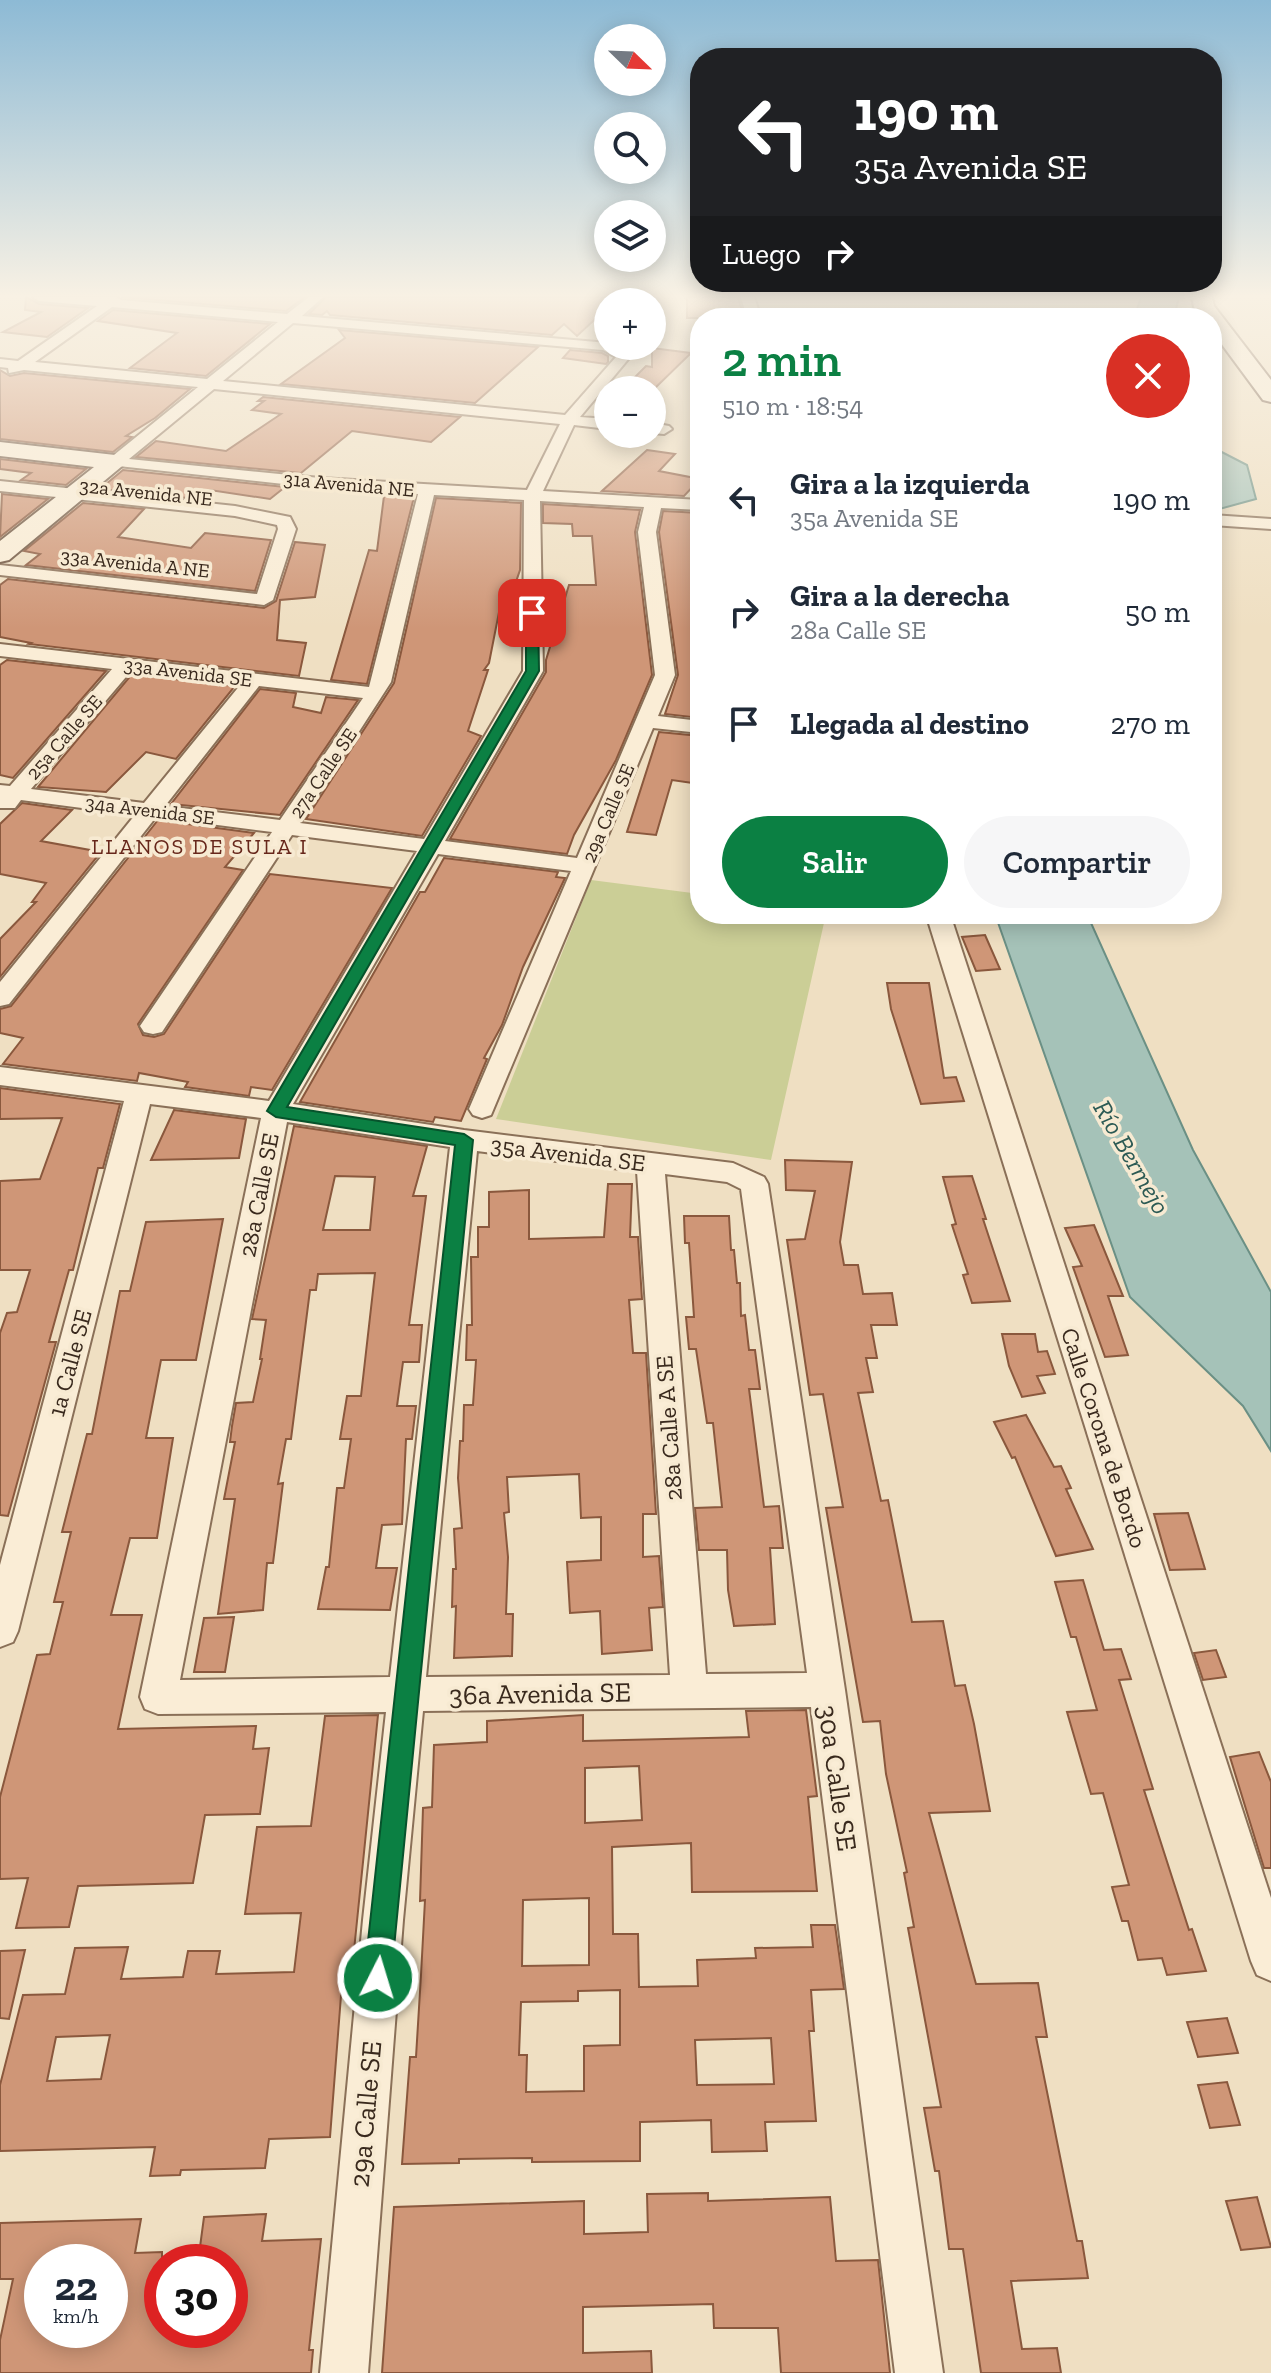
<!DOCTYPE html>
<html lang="es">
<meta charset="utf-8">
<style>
body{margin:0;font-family:"Zilla Slab",serif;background:#f6f6f7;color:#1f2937;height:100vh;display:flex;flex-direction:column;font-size:30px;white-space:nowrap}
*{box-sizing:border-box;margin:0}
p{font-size:26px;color:#747a83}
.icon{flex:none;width:44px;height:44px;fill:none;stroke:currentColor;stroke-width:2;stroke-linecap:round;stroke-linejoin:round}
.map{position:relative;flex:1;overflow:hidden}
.panel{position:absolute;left:690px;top:308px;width:532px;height:616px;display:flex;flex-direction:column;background:#fff;border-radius:32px;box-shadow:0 4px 20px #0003}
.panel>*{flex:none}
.banner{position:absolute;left:690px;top:48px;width:532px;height:244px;border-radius:32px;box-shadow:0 4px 20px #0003;background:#202124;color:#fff;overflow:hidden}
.needle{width:52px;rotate:113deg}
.controls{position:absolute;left:594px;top:24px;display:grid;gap:16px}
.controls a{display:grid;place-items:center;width:72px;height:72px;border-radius:50%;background:#fff;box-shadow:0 4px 20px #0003;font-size:40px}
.speed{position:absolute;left:24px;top:2244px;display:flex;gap:16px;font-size:40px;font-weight:700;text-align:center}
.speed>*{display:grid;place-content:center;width:104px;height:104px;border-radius:50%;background:#fff;box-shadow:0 4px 20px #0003;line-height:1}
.speed small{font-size:20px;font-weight:400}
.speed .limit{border:12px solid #d22;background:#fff;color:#111}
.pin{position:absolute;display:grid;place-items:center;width:68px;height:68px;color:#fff;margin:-34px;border-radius:16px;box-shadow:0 4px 12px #0006}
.me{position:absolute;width:88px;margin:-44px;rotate:5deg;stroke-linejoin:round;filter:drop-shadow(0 0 6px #0008)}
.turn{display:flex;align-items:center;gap:28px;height:168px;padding:0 32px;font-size:36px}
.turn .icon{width:104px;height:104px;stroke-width:2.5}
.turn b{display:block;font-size:56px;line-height:68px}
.then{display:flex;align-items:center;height:76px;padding:0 32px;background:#0003;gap:16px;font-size:30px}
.round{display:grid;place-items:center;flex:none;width:84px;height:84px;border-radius:42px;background:#f6f6f7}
.headline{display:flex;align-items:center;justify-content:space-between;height:136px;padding:0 32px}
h1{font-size:48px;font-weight:600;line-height:60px;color:#0b8043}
.primary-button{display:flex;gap:16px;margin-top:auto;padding:16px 32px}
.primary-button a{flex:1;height:92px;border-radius:48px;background:#0b8043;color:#fff;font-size:32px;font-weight:600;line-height:92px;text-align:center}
.primary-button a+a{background:#f6f6f7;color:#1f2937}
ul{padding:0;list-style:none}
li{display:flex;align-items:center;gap:24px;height:112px;padding:0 32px}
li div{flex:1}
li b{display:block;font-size:30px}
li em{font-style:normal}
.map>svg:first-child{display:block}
.green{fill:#cbce96}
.water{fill:#a5c2b8;stroke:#6b9085;stroke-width:2}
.building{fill:#cf9677;stroke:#8a583d;stroke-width:2;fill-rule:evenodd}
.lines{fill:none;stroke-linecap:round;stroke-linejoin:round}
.street-casing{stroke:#8a7058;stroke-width:4}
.secondary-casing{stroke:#6c513c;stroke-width:4}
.street{fill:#faedd6;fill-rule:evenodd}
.secondary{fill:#faedd6;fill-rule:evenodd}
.route{fill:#0b8043;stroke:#07532c;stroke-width:2}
.labels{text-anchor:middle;stroke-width:7;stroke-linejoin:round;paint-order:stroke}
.far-street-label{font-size:20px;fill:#39291d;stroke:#f7ead2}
.far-neighbourhood-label{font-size:22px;letter-spacing:2px;fill:#67271b;stroke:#f7ead2}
.street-label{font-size:24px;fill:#39291d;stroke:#f7ead2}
.water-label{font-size:26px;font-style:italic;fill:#2c5a54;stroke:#f7ead2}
.near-street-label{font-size:28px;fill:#39291d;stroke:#f7ead2}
</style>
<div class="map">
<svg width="1271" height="2373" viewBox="0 0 1271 2373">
<rect width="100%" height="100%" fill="#efdfc2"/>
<path class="green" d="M591 880 700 894V914H826L771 1160 496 1119Z"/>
<g class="water">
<path d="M1141 297H1179L1174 318H1134Z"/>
<path d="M1212 447 1247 465 1256 499 1212 511Z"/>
<path d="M995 914H1087L1193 1150 1271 1292V1451L1243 1406 1130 1297Z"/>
</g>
<g class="building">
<path d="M26 297 39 304 88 308 47 337 3 332 41 312 25 310Z"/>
<path d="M121 297H305L286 311Z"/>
<path d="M326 297H619L608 302V307L577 336 564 324 552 335 330 315 327 311 322 315 309 314Z"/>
<path d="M687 297H738L744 318H687Z"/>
<path d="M113 310 270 324 206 376 130 368 177 333 98 321Z"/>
<path d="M339 330 538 347 475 403 281 384 345 338Z"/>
<path d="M652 348 691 353 652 391 622 390 646 366 652 367Z"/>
<path d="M570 350 602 353 608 356V362L606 364 563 358Z"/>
<path d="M0 370 10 376 24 373 190 389 155 418 126 436 132 437 113 452 0 439Z"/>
<path d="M263 397 460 417 431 442 352 431 301 473 136 457 156 441 226 451 281 414 252 410 264 401H258Z"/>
<path d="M647 450 675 454 659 471 700 479 684 496 602 491Z"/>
<path d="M0 459 86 469 66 485 21 480 31 473 0 469Z"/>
<path d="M123 470 285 487 270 499 210 490 198 499 100 489Z"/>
<path d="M2 494 48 499 0 537Z"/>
<path d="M384 496 414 497 367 684 331 680 369 550 377 551Z"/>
<path d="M436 498 521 503 520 570 509 602H501L489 663 484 670H488L468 731 481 736 422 836 306 819 394 683Z"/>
<path d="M83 503 144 509 118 537 191 548 205 533 271 540 255 591 26 565 40 554 24 551Z"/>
<path d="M543 504 640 510 635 532 652 675 616 760 574 835 567 854 450 839 546 672V660L569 585H596L592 536H573L572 524 543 523Z"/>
<path d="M663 511 700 513V718L665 714 678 675 659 532Z"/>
<path d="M295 542 325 545 315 597 280 600 277 640 306 643 299 676 29 644 31 643 0 637V585L8 579 264 608 276 601Z"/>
<path d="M7 660 106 671 13 778 0 775V665Z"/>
<path d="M132 674 235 686 176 759 146 752 106 792 38 787Z"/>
<path d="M260 689 296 693 293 707 321 713 326 697 358 700 280 815 171 804Z"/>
<path d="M659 732 700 736V784L672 780 656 835 627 832Z"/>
<path d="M22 803 72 810 41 841 101 852 0 977V939L36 902H32L46 883 0 874V824Z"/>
<path d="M158 820 254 833 225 867 243 870 138 1024 143 1035 154 1037 164 1034 270 874 392 888 272 1090 251 1087 249 1096 185 1087 188 1082 139 1073 137 1081 3 1064 23 1038 0 1033V1009L11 1006Z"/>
<path d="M444 858 558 872 556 877 565 878 523 967 502 1025 484 1058 487 1059 461 1121 435 1117 433 1122 300 1102 420 892H425Z"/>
<path d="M985 935 1000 969 976 971 962 937Z"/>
<path d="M887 983H929L944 1078 956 1077 964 1101 921 1104 891 1009Z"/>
<path d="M0 1088 120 1104 103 1168H98L73 1270H69L49 1342H56L8 1516 0 1515V1333L7 1313 17 1312 30 1270H0V1181L40 1179 62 1118 0 1119Z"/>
<path d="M174 1110 246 1119 239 1158 151 1160Z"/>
<path d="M294 1126 427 1146 413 1196H426L409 1325H422L419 1362H403L397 1406H416L412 1439H406L402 1524 382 1525 376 1568H397L390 1610 318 1609 326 1567H329L337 1488H344L351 1439H340L347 1396H361L375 1273 318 1274 316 1290H310L291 1439H286L278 1484 283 1483 273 1563H267L263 1610 218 1614 235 1499H224L235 1442H230L232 1426 236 1403 253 1402 262 1359H260L266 1320 252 1319ZM335 1176 375 1177 370 1230H323Z"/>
<path d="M785 1160 852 1162 840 1242 844 1265H858L863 1294 892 1293 897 1325H871L877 1358H866L873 1392 858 1393 881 1501 888 1500 912 1622 943 1621 955 1686 965 1685 974 1724 990 1811 929 1813 976 1984 1038 1983 1047 2037H1036L1077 2241H1082L1088 2278 1011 2281 1022 2349 1057 2348 1061 2373H981L963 2249H949L939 2171H935L924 2108 941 2107 908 1928 914 1927 904 1873 907 1872 886 1774 880 1721 863 1722 826 1508 843 1507 823 1394 810 1395 787 1240 805 1239 815 1191 786 1190Z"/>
<path d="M972 1176 986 1219H983L1010 1301 972 1303 963 1275 968 1274 952 1225 956 1224 943 1177Z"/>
<path d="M608 1184H632L630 1237H638L642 1299 629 1300 633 1353H646L656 1514H643V1557L659 1556 663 1607 649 1608 652 1650 602 1654 600 1611 570 1613 567 1562 601 1560V1517L581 1518 579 1474 507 1477 509 1512 504 1513 508 1557 506 1614H513L512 1656 454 1658 456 1606 452 1607 453 1569H456L454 1529 462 1528 458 1478 460 1441H463L464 1405H473L476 1360H466L467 1325H472L471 1257H478V1227H489V1192L529 1190V1239L604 1237Z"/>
<path d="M684 1216H729L731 1250H734L737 1283H740L741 1316 745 1315 749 1350H755L760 1389H749L764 1507 779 1506 783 1548H770L775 1624 734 1626 728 1590 727 1550H699L695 1508 722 1507 713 1423H707L696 1349H689L686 1317H694L689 1243H685Z"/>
<path d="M223 1219 196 1360H161L146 1438H173L157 1538H130L111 1615H142L118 1729 256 1726 253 1749 269 1748 260 1814 205 1815 193 1883 78 1886 69 1927 16 1928 28 1878 0 1879V1797L37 1655 50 1654 63 1602H54L71 1532H62L87 1434H92L120 1291H130L146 1222Z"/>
<path d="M1094 1225 1123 1296H1108L1128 1355 1105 1357 1073 1267 1082 1266 1065 1228Z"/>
<path d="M1002 1334H1035L1038 1352 1047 1351 1055 1374 1037 1376 1045 1393 1022 1397 1009 1366Z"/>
<path d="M1026 1415 1054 1467 1061 1466 1071 1488 1066 1489 1093 1549 1056 1556 1015 1457 1012 1458 994 1422Z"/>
<path d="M1188 1513 1205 1569 1170 1570 1154 1514Z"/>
<path d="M1083 1580 1104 1650 1121 1649 1131 1679 1119 1680 1153 1789 1144 1790 1189 1930 1192 1929 1206 1971 1167 1975 1162 1958 1138 1960 1128 1921H1122L1112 1887 1129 1885 1103 1793 1091 1794 1067 1712 1097 1710 1076 1637H1071L1055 1582Z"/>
<path d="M234 1617 225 1672H194L204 1618Z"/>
<path d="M1216 1650 1226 1677 1203 1680 1194 1653Z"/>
<path d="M806 1710 817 1796 808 1797 817 1891 692 1892 691 1843 612 1847 613 1934H638L639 1987 698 1986 697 1960 756 1958 755 1948 813 1947 811 1925H835L844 1989 811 1990 814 2031H809L816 2121 765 2122 767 2151 712 2152 711 2120 640 2122V2161L532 2162V2158L459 2159V2163L402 2164 410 2057H416L421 1975 425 1900 420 1901 423 1808 432 1807 434 1745 487 1742V1721L583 1715V1741L749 1737 746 1711ZM639 1766 642 1820 585 1823V1768ZM589 1898V1965L522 1966 523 1900ZM620 1990V2045L584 2046V2091L526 2092 527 2055H519L521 2002 578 2001V1991ZM771 2038 774 2084 697 2085 695 2040Z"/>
<path d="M378 1715 352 1970H343L330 2137 269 2139 265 2168 181 2170 180 2175 150 2176 155 2147 0 2151V2085L23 1995 65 1994 75 1948 128 1947 121 1979 183 1977 188 1951H220L216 1974 294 1972 301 1913 245 1914 257 1827 311 1826 325 1716ZM110 2035 101 2079 47 2081 56 2037Z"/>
<path d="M1259 1752 1271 1782V1868H1264L1230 1757Z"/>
<path d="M25 1950 9 2019 0 2018V1951Z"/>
<path d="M1227 2018 1238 2053 1198 2057 1187 2022Z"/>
<path d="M1227 2082 1240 2125 1210 2128 1198 2085Z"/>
<path d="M708 2193V2201L830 2197 836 2261 878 2260 890 2373H781L778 2328H714L713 2304 583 2307V2353L651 2351 652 2373H382L394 2207 584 2201V2234L648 2232 647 2194Z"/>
<path d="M1257 2197 1271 2247 1241 2250 1226 2201Z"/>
<path d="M266 2214 262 2241 321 2239 309 2350H313L311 2373H0V2340L13 2279H0V2223L141 2219 135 2253 162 2252V2330H230V2262H198L204 2217ZM42 2262H110V2330H42Z"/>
</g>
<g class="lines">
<g class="street-casing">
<g id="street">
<path d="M33 297H116L121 300 287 314 309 297H323L302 316 608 343V346L625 348 630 357 580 417 608 419V429L574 425 543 491 700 500V510L661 508 656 532 675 675 658 716 700 721V733L653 728 491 1115 482 1118 473 1115 469 1109 571 871 438 854 293 1104 464 1130 733 1163 764 1177 768 1184 845 1690 943 2373H895L811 1707 423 1711 403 1920 368 2373H320L363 1920 386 1712 158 1714 145 1709 140 1697 261 1118 150 1104 18 1631 13 1642 0 1647V1565L124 1101 0 1085V1067L269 1101 417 851 292 835 162 1032 153 1034 144 1032 140 1026 272 832 156 817 9 1004 0 1006V982L135 815 21 800 15 808H0V785L10 786 112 669 0 656V644L369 687 418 494 320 488 109 465V459L198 387 24 370 9 373 8 368 0 367V359L18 361 97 306 39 301ZM112 307 278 322 207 379 35 362ZM293 323 603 350 616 357 565 415 223 381ZM214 389 560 424 527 490 320 478 129 459ZM434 495 524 500 523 671 424 839 300 823 391 682ZM540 501 644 507 638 532 655 675 577 858 445 841 543 671ZM131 671 241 684 144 803 31 789ZM259 686 363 698 280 820 165 806ZM287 1122 450 1147 390 1677 180 1680ZM477 1151 637 1171 670 1675 426 1677ZM665 1174 727 1182 741 1189 807 1673 706 1674Z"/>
<path d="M741 297H754L761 318H747Z"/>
<path d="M652 423 669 426 672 429 664 434 652 433Z"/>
<path d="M0 481 235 506 290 517 296 529 273 600 264 605 0 575V565L257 594 278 529 277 525 235 516 0 491Z"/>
<path d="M1212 515 1271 519V529L1212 525Z"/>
<path d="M926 914H950L1271 1898V1981L1257 1975 1251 1961Z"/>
</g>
</g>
<g class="secondary-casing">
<g id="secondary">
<path d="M1192 297H1212L1214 306 1271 380V402L1263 400 1212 331V318H1202L1194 307Z"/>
<path d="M0 442 115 455 123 457 127 462 9 560 0 562V541L94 467 0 456Z"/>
</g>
</g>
<use href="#street" class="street"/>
<use href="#secondary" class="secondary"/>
</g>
<linearGradient id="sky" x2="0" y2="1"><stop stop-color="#8dbad5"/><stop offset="0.47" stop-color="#f8f1e4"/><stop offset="1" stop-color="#f8f1e4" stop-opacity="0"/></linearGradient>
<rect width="1271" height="629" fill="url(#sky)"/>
<path class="route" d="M532 609 538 613 539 671 287 1107 464 1134 473 1140 391 1978 387 1988 378 1992 368 1988 364 1978 455 1145 276 1117 267 1111 526 671V613Z"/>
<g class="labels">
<g class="far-street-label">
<text transform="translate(349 484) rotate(5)" y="7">31a Avenida NE</text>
<text transform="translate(146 492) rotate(6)" y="7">32a Avenida NE</text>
<text transform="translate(135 563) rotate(6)" y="7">33a Avenida A NE</text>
<text transform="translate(188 672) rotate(7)" y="7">33a Avenida SE</text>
<text transform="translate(64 737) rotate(-49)" y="7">25a Calle SE</text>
<text transform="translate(323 773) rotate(-56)" y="7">27a Calle SE</text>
<text transform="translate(150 810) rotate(7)" y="7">34a Avenida SE</text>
<text transform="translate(608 813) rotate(-67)" y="7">29a Calle SE</text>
</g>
<g class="far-neighbourhood-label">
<text x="200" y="854">LLANOS DE SULA I</text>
</g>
<g class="street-label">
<text transform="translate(568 1154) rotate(7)" y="8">35a Avenida SE</text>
<text transform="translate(259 1195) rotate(-79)" y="8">28a Calle SE</text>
<text transform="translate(70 1363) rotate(-75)" y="8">1a Calle SE</text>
<text transform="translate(669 1428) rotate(-94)" y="8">28a Calle A SE</text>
<text transform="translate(1104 1438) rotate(72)" y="8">Calle Corona de Bordo</text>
</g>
<g class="water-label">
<text transform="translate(1132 1157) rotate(60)" y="9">Río Bermejo</text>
</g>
<g class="near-street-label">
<text transform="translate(540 1693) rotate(-1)" y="10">36a Avenida SE</text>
<text transform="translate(838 1778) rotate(82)" y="10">30a Calle SE</text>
<text transform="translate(365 2114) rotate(-85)" y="10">29a Calle SE</text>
</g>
</g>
</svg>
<div class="controls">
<a><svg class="needle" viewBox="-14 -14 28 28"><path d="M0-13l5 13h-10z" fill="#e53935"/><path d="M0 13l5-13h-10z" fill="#747a83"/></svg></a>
<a><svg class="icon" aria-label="search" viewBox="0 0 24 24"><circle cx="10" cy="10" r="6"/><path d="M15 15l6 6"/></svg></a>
<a><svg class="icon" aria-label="layers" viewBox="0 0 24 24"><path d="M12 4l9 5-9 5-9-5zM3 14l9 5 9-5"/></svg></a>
<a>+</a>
<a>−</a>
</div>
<div class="speed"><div>22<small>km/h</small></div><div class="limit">30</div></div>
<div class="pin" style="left:532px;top:613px;background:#d93025"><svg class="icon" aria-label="arrive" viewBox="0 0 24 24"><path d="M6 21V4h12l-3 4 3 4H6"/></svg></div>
<svg class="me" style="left:378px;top:1978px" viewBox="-20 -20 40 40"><circle r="17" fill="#0b8043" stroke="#fff" stroke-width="3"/><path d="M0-11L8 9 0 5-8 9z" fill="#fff"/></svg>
<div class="banner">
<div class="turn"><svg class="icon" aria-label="left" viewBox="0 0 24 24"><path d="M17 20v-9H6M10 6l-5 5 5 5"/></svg><div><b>190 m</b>35a Avenida SE</div></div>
<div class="then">Luego<svg class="icon" aria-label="right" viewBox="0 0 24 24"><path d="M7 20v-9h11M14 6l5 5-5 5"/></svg></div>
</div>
<section class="panel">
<div class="headline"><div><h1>2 min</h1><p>510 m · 18:54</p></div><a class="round" style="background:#d93025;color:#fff"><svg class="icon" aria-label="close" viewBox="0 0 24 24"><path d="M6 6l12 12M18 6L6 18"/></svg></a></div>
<ul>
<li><svg class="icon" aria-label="left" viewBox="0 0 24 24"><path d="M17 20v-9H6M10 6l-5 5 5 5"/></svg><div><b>Gira a la izquierda</b><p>35a Avenida SE</p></div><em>190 m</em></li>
<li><svg class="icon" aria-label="right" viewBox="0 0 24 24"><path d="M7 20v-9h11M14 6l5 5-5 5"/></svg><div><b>Gira a la derecha</b><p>28a Calle SE</p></div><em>50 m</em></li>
<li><svg class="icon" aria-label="arrive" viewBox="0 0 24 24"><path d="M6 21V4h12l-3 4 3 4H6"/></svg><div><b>Llegada al destino</b></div><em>270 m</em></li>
</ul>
<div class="primary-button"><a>Salir</a><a>Compartir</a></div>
</section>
</div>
